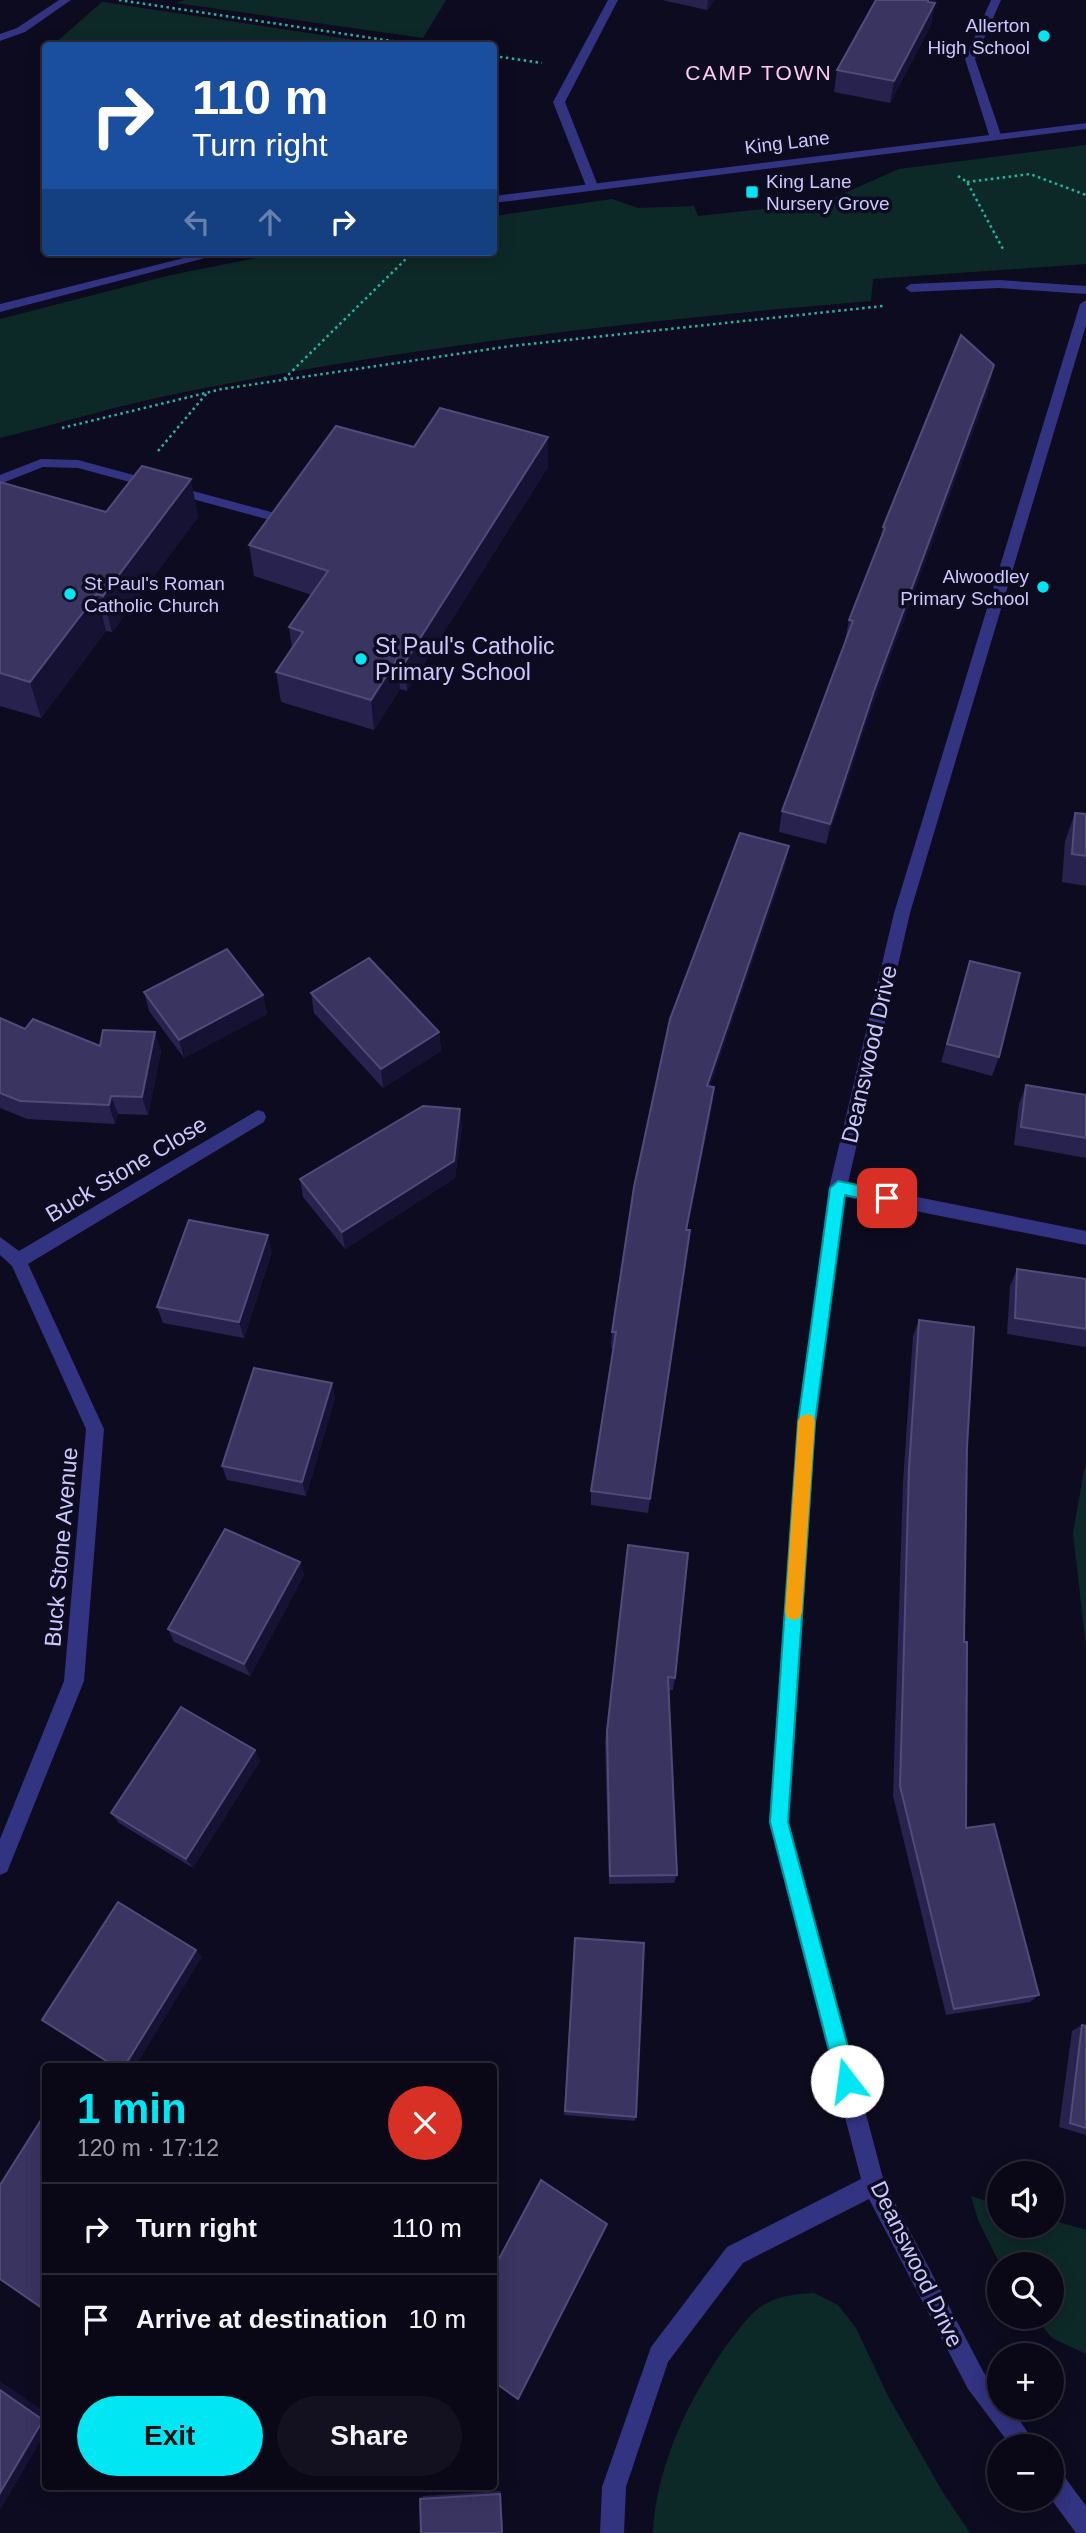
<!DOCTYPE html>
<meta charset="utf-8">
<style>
body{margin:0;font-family:Arial,sans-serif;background:#131120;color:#f1f3f6;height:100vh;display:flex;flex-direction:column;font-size:26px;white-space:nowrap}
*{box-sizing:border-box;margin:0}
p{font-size:23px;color:#999aa1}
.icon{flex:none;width:38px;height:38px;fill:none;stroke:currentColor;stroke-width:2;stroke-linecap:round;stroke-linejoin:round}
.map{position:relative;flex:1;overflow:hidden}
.details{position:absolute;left:42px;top:2063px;width:455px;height:427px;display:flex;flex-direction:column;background:#0a0817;border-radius:7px;box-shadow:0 4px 18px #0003,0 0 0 2px #2a2936}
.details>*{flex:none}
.hud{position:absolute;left:42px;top:42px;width:455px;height:214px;border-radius:7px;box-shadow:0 4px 18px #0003,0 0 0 2px #2a2936;background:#1a4fa0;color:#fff;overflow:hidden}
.tools{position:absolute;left:987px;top:2161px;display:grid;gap:14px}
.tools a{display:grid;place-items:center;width:77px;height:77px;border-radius:50%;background:#0a0817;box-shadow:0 4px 18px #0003,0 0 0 2px #2a2936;font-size:35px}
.pin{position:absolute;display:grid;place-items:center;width:60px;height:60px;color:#fff;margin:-30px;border-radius:14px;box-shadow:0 4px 10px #0006}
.me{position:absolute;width:77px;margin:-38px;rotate:345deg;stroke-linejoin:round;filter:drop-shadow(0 0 5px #0008)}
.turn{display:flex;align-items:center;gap:24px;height:147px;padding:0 35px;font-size:32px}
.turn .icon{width:91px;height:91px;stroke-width:2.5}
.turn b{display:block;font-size:49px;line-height:60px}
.lanes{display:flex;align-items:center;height:66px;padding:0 35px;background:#0003;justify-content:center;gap:35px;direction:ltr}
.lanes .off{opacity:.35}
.round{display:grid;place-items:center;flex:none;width:74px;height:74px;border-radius:37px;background:#131120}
.summary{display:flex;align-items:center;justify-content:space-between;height:119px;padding:0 35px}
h1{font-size:42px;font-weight:700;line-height:52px;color:#00e7f3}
.button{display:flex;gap:14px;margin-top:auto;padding:14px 35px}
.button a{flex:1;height:80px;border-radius:42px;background:#00e7f3;color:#111;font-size:28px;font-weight:700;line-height:80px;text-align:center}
.button a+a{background:#131120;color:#f1f3f6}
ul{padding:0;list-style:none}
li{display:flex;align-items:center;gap:21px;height:91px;padding:0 35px;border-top:2px solid #2a2936}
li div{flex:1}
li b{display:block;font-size:26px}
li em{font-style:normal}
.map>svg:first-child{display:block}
.green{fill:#0d2927}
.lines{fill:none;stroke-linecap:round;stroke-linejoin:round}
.path{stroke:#25b6a6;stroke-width:2.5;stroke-dasharray:2.5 3.5;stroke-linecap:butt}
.service{fill:#323381;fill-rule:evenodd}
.minor{fill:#323381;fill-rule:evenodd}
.tertiary{fill:#323381;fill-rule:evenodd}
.wall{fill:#28224e}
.shaded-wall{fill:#161233}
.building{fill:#3a3461;stroke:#514b7a;stroke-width:2}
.route{fill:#00e7f3;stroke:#00969e;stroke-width:2}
.slow{fill:#f59e0b}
.poi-dot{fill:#00e7f3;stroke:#0d0b1f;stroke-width:2.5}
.labels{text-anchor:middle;stroke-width:7;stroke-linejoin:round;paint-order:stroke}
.far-poi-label{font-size:19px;fill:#ccc8ff;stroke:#0d0b1f;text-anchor:end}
.far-street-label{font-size:19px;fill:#ccc8ff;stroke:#0d0b1f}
.far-neighbourhood-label{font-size:21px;letter-spacing:2px;fill:#ffcaee;stroke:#0d0b1f}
.poi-label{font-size:23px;fill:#ccc8ff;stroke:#0d0b1f;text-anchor:start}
.street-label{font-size:23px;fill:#ccc8ff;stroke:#0d0b1f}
</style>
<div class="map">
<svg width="1086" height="2533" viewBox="0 0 1086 2533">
<rect width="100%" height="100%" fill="#0d0b1f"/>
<g class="green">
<path d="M185 0H446L423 38 176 3Z"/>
<path d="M102 2H103L389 45H53Z"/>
<path d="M1086 145V264L873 279 871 301C641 320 411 346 185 392 123 404 61 423 0 438V319L171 275 286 252H494V216L612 199 638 208 694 206 698 216 822 203 899 169Z"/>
<path d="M1085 1465H1086V1647L1073 1533Z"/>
<path d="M971 2196 999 2205V2226H1052V2220L1086 2230V2354L1052 2338 1035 2317H1052V2264H1000L978 2220Z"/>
<path d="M814 2293 838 2305 856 2328 888 2396 942 2491 970 2533H653C656 2464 692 2391 733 2337 742 2325 754 2309 767 2303 782 2295 798 2294 814 2293Z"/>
</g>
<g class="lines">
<g class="path">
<path d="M119 0 425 46"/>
<path d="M494 56 542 63"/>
<path d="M958 176 967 182 1004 251"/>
<path d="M967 182 1030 174 1086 195"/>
<path d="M284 379 413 252"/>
<path d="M62 428 222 389 511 346 883 306"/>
<path d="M158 451 207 393"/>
</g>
<path class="service" d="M41 459 78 460 275 513 277 516 270 520 78 468 43 467 0 484V475Z"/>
<g class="minor">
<path d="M59 0H71L25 32 0 41V34L17 28Z"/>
<path d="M608 0H618L565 102 598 186 592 189 586 186 553 102Z"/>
<path d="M991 0H1001L975 59 1001 135 995 138 989 135 965 59Z"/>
<path d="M999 280 1086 286V294L999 288 911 292 905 288 911 284Z"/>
<path d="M1086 300V325L910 913 848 1183 1086 1231V1245L845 1197 816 1422 789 1823 884 2182 984 2373 999 2392V2408H1011L1037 2446H1011L968 2389 869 2199 743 2263 668 2362 626 2487 624 2533H600L602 2487 651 2347 727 2247 861 2179 769 1823 798 1422 829 1188 894 913 1080 304Z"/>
<path d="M258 1110 264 1112 266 1117 264 1122 28 1264 104 1429 84 1681 7 1872 0 1875V1839L64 1681 86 1429 12 1266 0 1255V1237L19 1251Z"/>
<path d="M1052 2469 1061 2472 1086 2506V2533H1076L1051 2499Z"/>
</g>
<g class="tertiary">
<path d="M1086 123V129L494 203V196Z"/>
<path d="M208 252H228L0 312V304Z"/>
</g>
</g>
<g class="wall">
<path d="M662 0H715L707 10Z"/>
<path d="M936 0 935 3 931 25 890 103 834 92 837 70Z"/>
<path d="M994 365 989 388 870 712 826 844 779 832 782 811 845 641 849 620 880 540 883 527Z"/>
<path d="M414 447 548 467 407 691 400 689 374 730 281 702 276 672 292 648 289 627 312 595 254 576 249 545Z"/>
<path d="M0 482 106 512 198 517 112 632 106 631 41 718 0 706Z"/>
<path d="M1075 813 1086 814V886L1062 882 1065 841Z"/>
<path d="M789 846 785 866 710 1086 714 1087 712 1106 687 1230V1248L648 1513 591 1505V1491L614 1348H611L612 1332Z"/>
<path d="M970 961 999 1057 992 1076 941 1062Z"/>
<path d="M144 992 263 995 267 1014 184 1058 149 1011Z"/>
<path d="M311 993 439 1032 441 1051 383 1088 314 1013Z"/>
<path d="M0 1018 25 1029 100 1046 161 1051 148 1115 118 1114 115 1124 27 1119 0 1108Z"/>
<path d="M1026 1085 1086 1095V1158L1014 1145 1019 1104Z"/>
<path d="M462 1127 455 1178 345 1249 303 1197 300 1179Z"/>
<path d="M272 1252 244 1338 163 1323 157 1307Z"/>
<path d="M1017 1269 1086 1279V1347L1007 1334 1010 1286Z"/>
<path d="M919 1320 967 1447 964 1642 966 1828 1039 1995 1030 2002 946 2015 893 1796 903 1482 913 1336Z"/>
<path d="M335 1398 306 1496 227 1480 222 1466Z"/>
<path d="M628 1545 675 1678 673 1690H668L677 1875 674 1883 609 1884 605 1742Z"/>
<path d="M300 1562 304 1575 250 1676 174 1642 168 1629Z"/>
<path d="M255 1750 260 1761 193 1868 119 1823 111 1813Z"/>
<path d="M575 1938 636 2117 635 2121 564 2115Z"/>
<path d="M1082 2025 1086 2026V2135L1059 2127 1072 2031Z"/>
<path d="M501 2491 503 2533 420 2499 423 2496Z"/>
</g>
<g class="shaded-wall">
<path d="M708 0H715L707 10Z"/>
<path d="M928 0H936L935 3 931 25 890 103 894 81Z"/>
<path d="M994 365 989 388 870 712 826 844 830 824 874 691Z"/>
<path d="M548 437V467L407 691 405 662Z"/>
<path d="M191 479 198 517 112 632 103 596Z"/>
<path d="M97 594 106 631 41 718 30 682Z"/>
<path d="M397 659 400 689 374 730 371 700Z"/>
<path d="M789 846 785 866 704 1104 707 1086Z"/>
<path d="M263 995 267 1014 184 1058 179 1040Z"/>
<path d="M155 1032 161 1051 148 1115 142 1097Z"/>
<path d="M439 1032 441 1051 383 1088 381 1069Z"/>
<path d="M714 1087 712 1106 683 1247 686 1230Z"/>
<path d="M111 1096 118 1114 115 1124 109 1105Z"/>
<path d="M460 1109 462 1127 455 1178 345 1249 342 1232Z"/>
<path d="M268 1235 272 1252 244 1338 239 1322Z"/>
<path d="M332 1383 335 1398 306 1496 302 1482Z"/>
<path d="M300 1562 304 1575 250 1676 244 1664Z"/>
<path d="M255 1750 260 1761 193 1868 186 1859Z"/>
<path d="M196 1950 202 1957 135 2067H124Z"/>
<path d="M0 2381 46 2413V2432L0 2510Z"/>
<path d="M501 2491 503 2533H502L500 2494Z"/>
</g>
<g class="building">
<path d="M876 0H928V2L935 3 894 81 837 70Z"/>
<path d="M961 335 994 365 874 691 830 824 782 811 853 621 849 620 885 528 883 527Z"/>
<path d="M440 408 548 437 405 662 397 659 371 700 276 672 303 632 289 627 328 571 249 545 336 426 414 447Z"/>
<path d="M142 466 191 479 103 596 97 594 30 682 0 673V482L106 512Z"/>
<path d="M1075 813 1086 814V856L1072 854Z"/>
<path d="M740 833 789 846 707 1086 714 1087 686 1230H690L650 1499 591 1491 616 1332H612L634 1187 670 1019Z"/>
<path d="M227 949 263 995 179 1040 144 992Z"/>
<path d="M369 958 439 1032 381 1069 311 993Z"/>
<path d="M970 961 1020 973 999 1057 947 1044Z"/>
<path d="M0 1018 25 1029 33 1019 100 1046 103 1030 155 1032 142 1097 111 1096 109 1105 20 1101 0 1093Z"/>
<path d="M1026 1085 1086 1095V1138L1021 1127Z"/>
<path d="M423 1106 460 1109 454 1161 342 1232 300 1179Z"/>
<path d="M189 1220 268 1235 239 1322 157 1307Z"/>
<path d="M1017 1269 1086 1279V1329L1015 1318Z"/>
<path d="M919 1320 974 1327 967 1447 964 1642H967L966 1828 994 1824 1039 1995 954 2009 900 1786 909 1468Z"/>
<path d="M254 1368 332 1383 302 1482 222 1466Z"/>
<path d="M225 1529 300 1562 244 1664 168 1629Z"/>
<path d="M628 1545 688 1553 675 1678 668 1677 677 1875 610 1876 607 1731Z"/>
<path d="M181 1707 255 1750 186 1859 111 1813Z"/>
<path d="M118 1902 196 1950 124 2067H116L42 2020Z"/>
<path d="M575 1938 644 1943 636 2117 565 2111Z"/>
<path d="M1082 2025 1086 2026V2128L1070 2123Z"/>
<path d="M41 2120 46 2122V2302L42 2308 0 2279V2185Z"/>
<path d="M541 2180 607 2224 518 2399 494 2382V2268Z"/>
<path d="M0 2390 43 2420 0 2493Z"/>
<path d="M500 2494 502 2533H421L420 2499Z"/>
</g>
<path class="route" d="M838 1181 887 1191 895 1198 887 1204 845 1195 815 1422 788 1822 857 2081 854 2088 847 2091 840 2088 837 2081 770 1822 798 1422 830 1188Z"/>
<path class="slow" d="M807 1414 813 1416 815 1421 802 1612 800 1618 794 1620 787 1618 785 1612 798 1421 801 1416Z"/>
<g class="poi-dot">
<circle cx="1044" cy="36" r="7"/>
<rect x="745" y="185" width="14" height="14" rx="3.5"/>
<circle cx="1043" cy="587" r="7"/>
<circle cx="70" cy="594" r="7"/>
<circle cx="361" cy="659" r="7"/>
</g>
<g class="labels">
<g class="far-poi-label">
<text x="1030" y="32">Allerton<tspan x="1030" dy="22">High School</tspan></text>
<text x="766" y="188" text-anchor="start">King Lane<tspan x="766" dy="22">Nursery Grove</tspan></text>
<text x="1029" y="583">Alwoodley<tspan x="1029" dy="22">Primary School</tspan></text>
<text x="84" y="590" text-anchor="start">St Paul's Roman<tspan x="84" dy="22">Catholic Church</tspan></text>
</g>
<g class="far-street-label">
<text transform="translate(787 142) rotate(-7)" y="7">King Lane</text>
</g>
<g class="far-neighbourhood-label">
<text x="759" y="80">CAMP TOWN</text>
</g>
<g class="poi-label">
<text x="375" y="654">St Paul's Catholic<tspan x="375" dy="26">Primary School</tspan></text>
</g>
<g class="street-label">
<text transform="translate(869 1054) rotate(-77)" y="8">Deanswood Drive</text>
<text transform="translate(126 1169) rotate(-31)" y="8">Buck Stone Close</text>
<text transform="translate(61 1547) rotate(-85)" y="8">Buck Stone Avenue</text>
<text transform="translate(917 2264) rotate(64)" y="8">Deanswood Drive</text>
</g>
</g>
</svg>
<div class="tools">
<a><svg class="icon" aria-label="sound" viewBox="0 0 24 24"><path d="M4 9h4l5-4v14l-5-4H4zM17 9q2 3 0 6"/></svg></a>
<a><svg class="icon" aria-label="search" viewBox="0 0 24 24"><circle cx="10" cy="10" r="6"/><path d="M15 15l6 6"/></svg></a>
<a>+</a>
<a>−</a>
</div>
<div class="pin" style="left:887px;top:1198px;background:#d93025"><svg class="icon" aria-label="arrive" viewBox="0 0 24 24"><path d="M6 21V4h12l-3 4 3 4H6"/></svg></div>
<svg class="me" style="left:847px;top:2081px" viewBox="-20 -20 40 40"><circle r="19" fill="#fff"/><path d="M0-13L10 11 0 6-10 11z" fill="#00e7f3"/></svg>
<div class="hud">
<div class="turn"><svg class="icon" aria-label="right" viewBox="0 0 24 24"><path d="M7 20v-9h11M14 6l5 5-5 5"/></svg><div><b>110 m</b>Turn right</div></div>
<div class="lanes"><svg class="icon off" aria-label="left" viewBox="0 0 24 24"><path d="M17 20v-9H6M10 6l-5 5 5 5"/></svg><svg class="icon off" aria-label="ahead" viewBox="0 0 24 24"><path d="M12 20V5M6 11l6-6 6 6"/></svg><svg class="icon" aria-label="right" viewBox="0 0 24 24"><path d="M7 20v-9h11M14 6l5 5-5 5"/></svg></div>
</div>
<section class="details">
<div class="summary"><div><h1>1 min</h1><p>120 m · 17:12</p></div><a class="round" style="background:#d93025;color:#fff"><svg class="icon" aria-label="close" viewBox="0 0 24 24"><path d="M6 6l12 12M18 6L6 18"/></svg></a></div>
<ul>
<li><svg class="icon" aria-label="right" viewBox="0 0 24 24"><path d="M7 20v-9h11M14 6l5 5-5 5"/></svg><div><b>Turn right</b></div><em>110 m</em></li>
<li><svg class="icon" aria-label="arrive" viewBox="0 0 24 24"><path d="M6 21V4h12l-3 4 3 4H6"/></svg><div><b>Arrive at destination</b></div><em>10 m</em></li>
</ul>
<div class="button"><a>Exit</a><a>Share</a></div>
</section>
</div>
